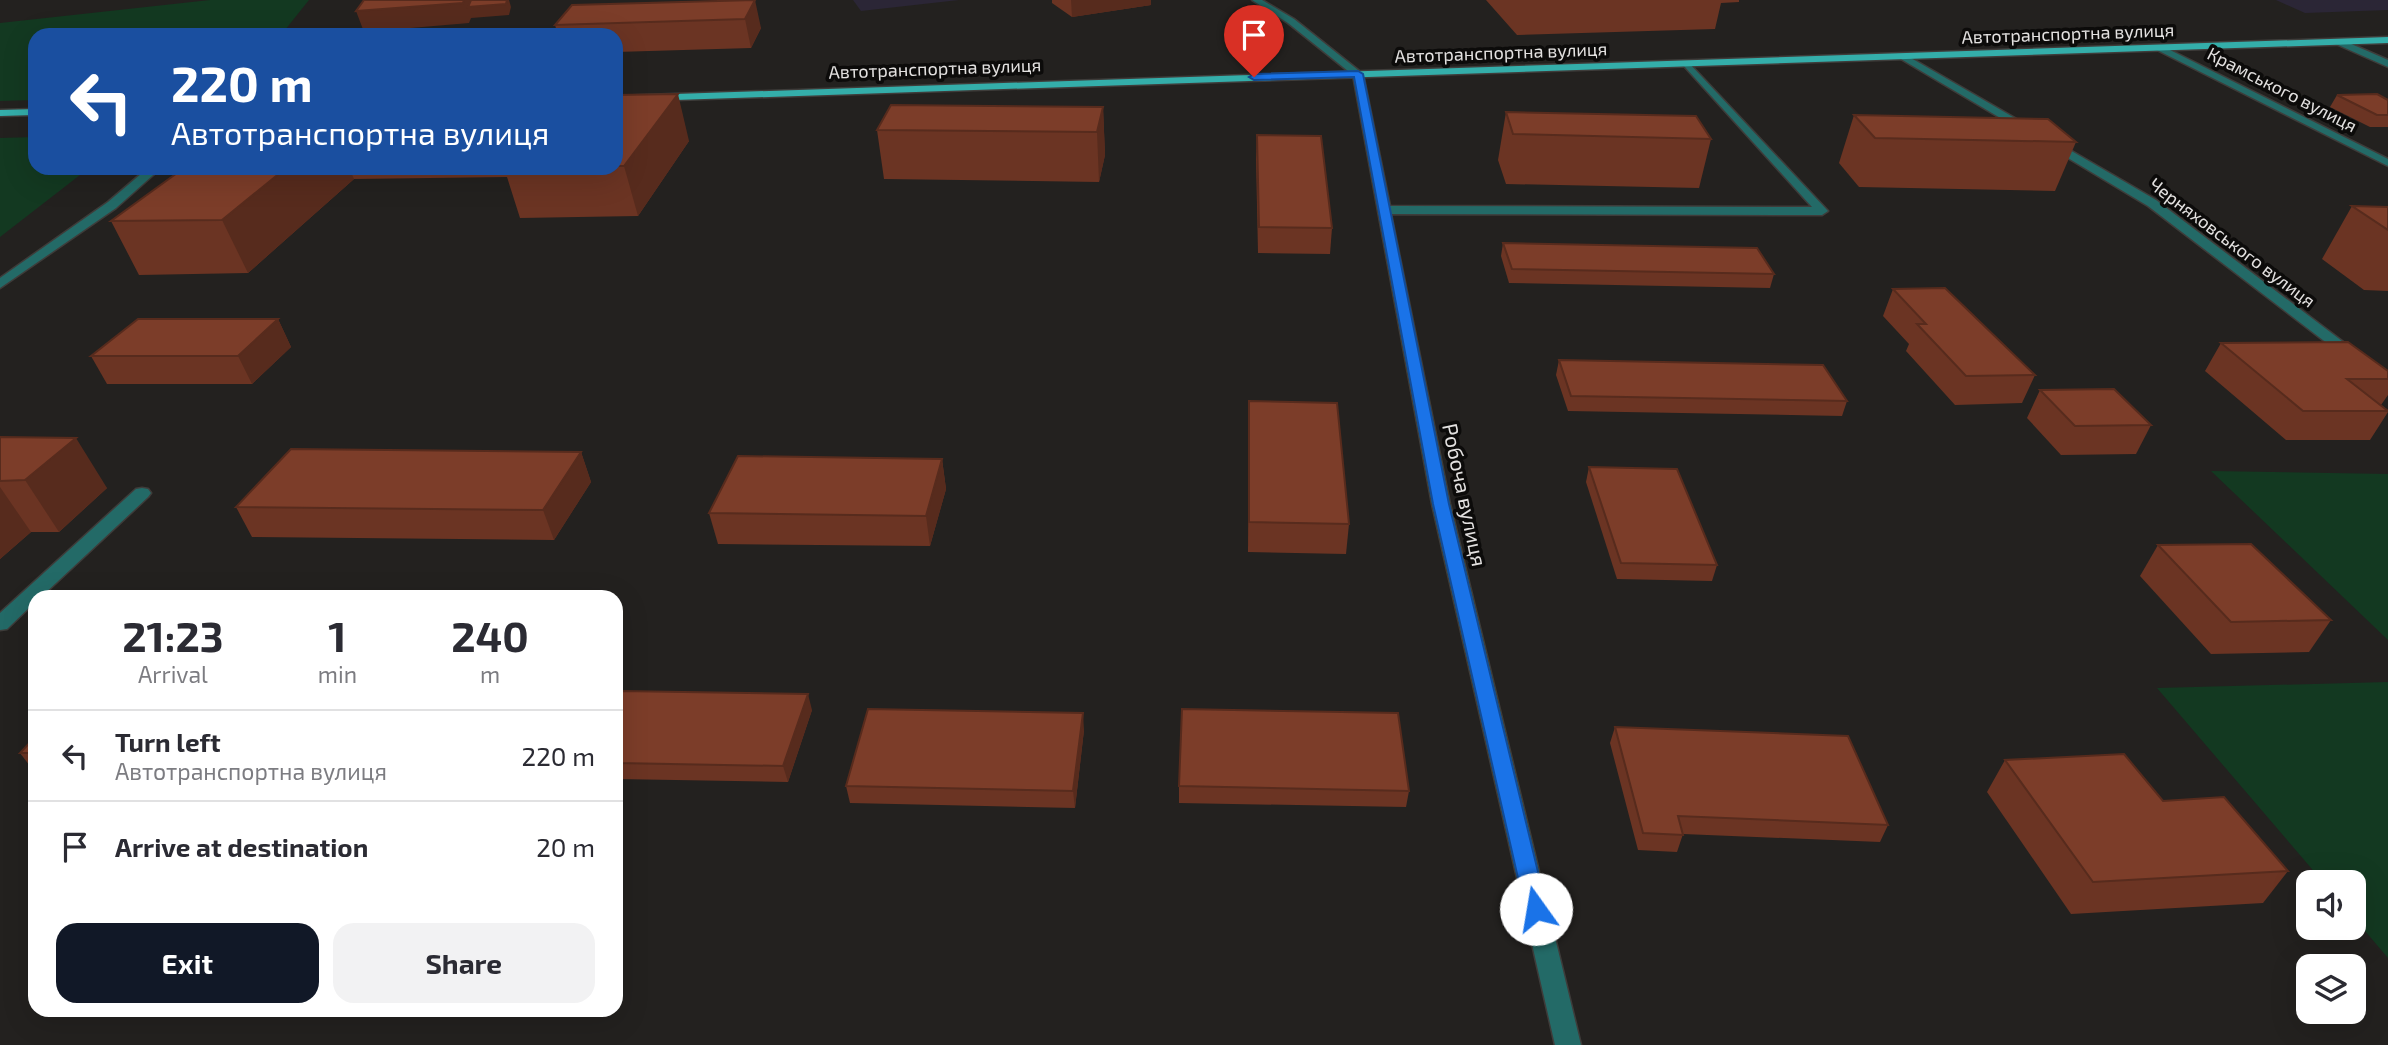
<!DOCTYPE html>
<meta charset="utf-8">
<style>
body{margin:0;font-family:"Exo 2",sans-serif;background:#f2f2f3;color:#2b2b33;height:100vh;display:flex;flex-direction:column;font-size:26px;white-space:nowrap}
*{box-sizing:border-box;margin:0}
p{font-size:23px;color:#7c7c81}
.icon{flex:none;width:38px;height:38px;fill:none;stroke:currentColor;stroke-width:2;stroke-linecap:round;stroke-linejoin:round}
.map{position:relative;flex:1;overflow:hidden}
.drawer{position:absolute;left:28px;top:590px;width:595px;height:427px;display:flex;flex-direction:column;background:#fff;border-radius:21px;box-shadow:0 7px 28px #0002}
.drawer>*{flex:none}
.banner{position:absolute;left:28px;top:28px;width:595px;height:147px;border-radius:21px;box-shadow:0 7px 28px #0002;background:#1a4fa0;color:#fff;overflow:hidden}
.fabs{position:absolute;left:2296px;top:870px;display:grid;gap:14px}
.fabs a{display:grid;place-items:center;width:70px;height:70px;border-radius:14px;background:#fff;box-shadow:0 7px 28px #0002;font-size:35px}
.pin{position:absolute;display:grid;place-items:center;width:60px;height:60px;color:#fff;margin:-72px -30px;border-radius:50% 50% 50% 0;rotate:-45deg;box-shadow:0 0 7px #0007}
.pin .icon{rotate:45deg}
.me{position:absolute;width:77px;margin:-38px;rotate:347deg;stroke-linejoin:round;filter:drop-shadow(0 0 5px #0008)}
.turn{display:flex;align-items:center;gap:24px;height:147px;padding:0 28px;font-size:32px}
.turn .icon{width:91px;height:91px;stroke-width:2.5}
.turn b{display:block;font-size:49px;line-height:60px}
.eta{display:flex;justify-content:space-evenly;align-items:center;height:119px;text-align:center}
.eta b{font-size:42px;font-weight:700;line-height:49px}
.action{display:flex;gap:14px;margin-top:auto;padding:14px 28px}
.action a{flex:1;height:80px;border-radius:21px;background:#111827;color:#fff;font-size:28px;font-weight:700;line-height:80px;text-align:center}
.action a+a{background:#f2f2f3;color:#2b2b33}
ul{padding:0;list-style:none}
li{display:flex;align-items:center;gap:21px;height:91px;padding:0 28px;border-top:2px solid #e1e1e2}
li div{flex:1}
li b{display:block;font-size:26px}
li em{font-style:normal}
.map>svg:first-child{display:block}
.industrial{fill:#2b2636}
.green{fill:#133921}
.lines{fill:none;stroke-linecap:round;stroke-linejoin:round}
.minor-casing{stroke:#3e3c3a;stroke-width:3}
.major-casing{stroke:#3e3c3a;stroke-width:3}
.minor{fill:#236a67;fill-rule:evenodd}
.major{fill:#34aeaa;fill-rule:evenodd}
.wall{fill:#6b3423}
.shaded-wall{fill:#572b1d}
.building{fill:#7c3d29;stroke:#572b1d;stroke-width:2}
.route{fill:#1a73e8;stroke:#114b97;stroke-width:2}
.labels{text-anchor:middle;stroke-width:7;stroke-linejoin:round;paint-order:stroke}
.far-street-label{font-size:18px;fill:#e3e1e0;stroke:#0c0b0a}
.street-label{font-size:21px;fill:#e3e1e0;stroke:#0c0b0a}
</style>
<div class="map">
<svg width="2388" height="1045" viewBox="0 0 2388 1045">
<rect width="100%" height="100%" fill="#23211f"/>
<g class="industrial">
<path d="M853 0H959L861 11Z"/>
<path d="M2276 0H2388V10L2305 13Z"/>
</g>
<g class="green">
<path d="M210 0H309L281 35H35V100L0 101V23Z"/>
<path d="M35 137V168H89L0 237V138Z"/>
<path d="M2211 471 2388 474V640Z"/>
<path d="M2388 682V958L2354 918V882H2323L2157 688Z"/>
</g>
<g class="lines">
<g class="minor-casing">
<g id="minor">
<path d="M1252 0H1262L1294 19 1363 74 1390 206 1812 207 1684 66 1682 64 1687 61 1828 211 1822 215 1391 214 1450 504 1581 1045H1555L1432 504 1353 75 1288 23Z"/>
<path d="M2336 40H2342L2388 60V67L2336 44Z"/>
<path d="M2160 45 2388 159V166L2157 50V46Z"/>
<path d="M1904 54 2032 128 2033 130 2024 132 1901 59 1899 57Z"/>
<path d="M2048 142H2056L2156 200 2388 376V388L2383 386 2148 206 2048 146Z"/>
<path d="M148 168H161L116 208 0 288V278L108 202Z"/>
<path d="M142 488 148 489 151 493 148 497 41 597H35V602L7 629 0 630V613L136 489Z"/>
</g>
</g>
<g class="major-casing">
<g id="major">
<path d="M2388 37V43L616 102V96Z"/>
<path d="M35 109V115L0 116V110Z"/>
</g>
</g>
<use href="#minor" class="minor"/>
<use href="#major" class="major"/>
</g>
<g class="wall">
<path d="M739 0 761 28 751 48 616 52V35H558L555 25Z"/>
<path d="M1052 0H1151V5L1072 17 1052 3Z"/>
<path d="M1486 0H1739V2L1721 3 1715 29 1517 35Z"/>
<path d="M616 95 689 141 638 216 520 218 507 177 354 179 248 273 139 275 111 221 184 168H616Z"/>
<path d="M2337 95 2388 100V127H2370L2330 107Z"/>
<path d="M1103 107 1105 155 1099 182 884 179 877 130Z"/>
<path d="M1506 112 1711 139 1699 188 1506 184 1498 160Z"/>
<path d="M1854 115 2076 142 2055 191 1859 187 1839 163Z"/>
<path d="M1257 135 1332 228 1330 254 1258 253 1256 159Z"/>
<path d="M2352 206 2388 207V291L2364 290 2322 259Z"/>
<path d="M1503 243 1774 274 1770 288 1509 283 1501 256Z"/>
<path d="M1893 289 2035 375 2022 403 1955 405 1906 351 1909 344 1883 316Z"/>
<path d="M278 319 291 347 252 384H107L91 356Z"/>
<path d="M2221 343 2388 371V395L2381 405 2388 410V412L2370 440H2286L2205 371Z"/>
<path d="M1559 360 1847 401 1842 416 1568 411 1556 375Z"/>
<path d="M2040 390 2151 425 2136 454 2061 455 2027 418Z"/>
<path d="M1249 401 1349 524 1346 554 1248 552Z"/>
<path d="M0 437 107 488 59 532H31L0 559Z"/>
<path d="M581 452 591 482 554 540 252 537 236 507Z"/>
<path d="M942 459 946 489 930 546 718 544 709 513Z"/>
<path d="M1589 467 1717 565 1712 581 1617 579 1586 482Z"/>
<path d="M2158 545 2331 620 2309 652 2211 654 2140 576Z"/>
<path d="M616 699 812 710 788 782 616 779Z"/>
<path d="M1615 727 1888 825 1880 842 1683 834 1677 852 1638 850 1610 743Z"/>
<path d="M1084 730 1075 808 850 803 846 786Z"/>
<path d="M35 737V770H33L20 753Z"/>
<path d="M2005 760 2163 801 2288 871 2263 903 2071 914 1987 792Z"/>
<path d="M1179 786 1409 791 1406 807 1179 803Z"/>
</g>
<g class="shaded-wall">
<path d="M464 0H509L511 7 509 15 471 18 469 23 364 32 356 11Z"/>
<path d="M755 0 761 28 751 48 745 19Z"/>
<path d="M1071 0H1151V5L1072 17Z"/>
<path d="M678 94 689 141 638 216 624 166Z"/>
<path d="M1103 107 1105 155 1099 182 1097 132Z"/>
<path d="M286 168H349L354 179 248 273 222 220Z"/>
<path d="M278 319 291 347 252 384 238 356Z"/>
<path d="M76 438 107 488 59 532 25 480Z"/>
<path d="M581 452 591 482 554 540 543 510Z"/>
<path d="M942 459 946 489 930 546 926 516Z"/>
<path d="M0 487 31 532 0 559Z"/>
<path d="M808 694 812 710 788 782 783 766Z"/>
<path d="M1083 713 1084 730 1075 808 1073 791Z"/>
</g>
<g class="building">
<path d="M364 0H464L463 3 356 11Z"/>
<path d="M471 0H507L506 4 468 7Z"/>
<path d="M755 0 745 19 555 25 572 5Z"/>
<path d="M678 94 624 166H616V95Z"/>
<path d="M2377 94 2388 100V115H2377L2337 95Z"/>
<path d="M891 105 1103 107 1097 132 877 130Z"/>
<path d="M1506 112 1696 116 1711 139 1513 134Z"/>
<path d="M1854 115 2048 119 2076 142 1875 138Z"/>
<path d="M1257 135 1321 136 1332 228 1259 227Z"/>
<path d="M184 168H286L222 220 111 221Z"/>
<path d="M2352 206 2388 207V230Z"/>
<path d="M1503 243 1757 248 1774 274 1512 269Z"/>
<path d="M1945 288 2035 375 1966 376 1917 324H1926L1893 289Z"/>
<path d="M138 319H278L238 356H91Z"/>
<path d="M2348 342 2388 371V379H2347L2388 411H2303L2221 343Z"/>
<path d="M1559 360 1823 365 1847 401 1571 396Z"/>
<path d="M2114 389 2151 425 2075 426 2040 390Z"/>
<path d="M1249 401 1337 403 1349 524 1249 522Z"/>
<path d="M0 437 76 438 25 480 0 481Z"/>
<path d="M291 449 581 452 543 510 236 507Z"/>
<path d="M738 456 942 459 926 516 709 513Z"/>
<path d="M1589 467 1677 469 1717 565 1621 563Z"/>
<path d="M2251 544 2331 620 2231 622 2158 545Z"/>
<path d="M620 691 808 694 783 766 616 763V699Z"/>
<path d="M868 709 1083 713 1073 791 846 786Z"/>
<path d="M1182 709 1398 713 1409 791 1179 786Z"/>
<path d="M1615 727 1848 736 1888 825 1678 816 1683 835 1643 833Z"/>
<path d="M35 737V753H20Z"/>
<path d="M2124 754 2163 801 2224 797 2288 871 2093 882 2005 760Z"/>
</g>
<path class="route" d="M1358 71 1363 74 1449 504 1547 909 1544 916 1536 919 1529 916 1525 909 1433 504 1354 77 1254 80 1249 77 1254 74Z"/>
<g class="labels">
<g class="far-street-label">
<text transform="translate(2068 34) rotate(-2)" y="6">Автотранспортна вулиця</text>
<text transform="translate(1501 53) rotate(-2)" y="6">Автотранспортна вулиця</text>
<text transform="translate(935 69) rotate(-2)" y="6">Автотранспортна вулиця</text>
<text transform="translate(2282 90) rotate(27)" y="6">Крамського вулиця</text>
<text transform="translate(2232 243) rotate(37)" y="6">Черняховського вулиця</text>
</g>
<g class="street-label">
<text transform="translate(1464 495) rotate(78)" y="7">Робоча вулиця</text>
</g>
</g>
</svg>
<div class="fabs">
<a><svg class="icon" aria-label="sound" viewBox="0 0 24 24"><path d="M4 9h4l5-4v14l-5-4H4zM17 9q2 3 0 6"/></svg></a>
<a><svg class="icon" aria-label="layers" viewBox="0 0 24 24"><path d="M12 4l9 5-9 5-9-5zM3 14l9 5 9-5"/></svg></a>
</div>
<div class="pin" style="left:1254px;top:77px;background:#d93025"><svg class="icon" aria-label="arrive" viewBox="0 0 24 24"><path d="M6 21V4h12l-3 4 3 4H6"/></svg></div>
<svg class="me" style="left:1536px;top:909px" viewBox="-20 -20 40 40"><circle r="19" fill="#fff"/><path d="M0-13L10 11 0 6-10 11z" fill="#1a73e8"/></svg>
<div class="banner">
<div class="turn"><svg class="icon" aria-label="left" viewBox="0 0 24 24"><path d="M17 20v-9H6M10 6l-5 5 5 5"/></svg><div><b>220 m</b>Автотранспортна вулиця</div></div>
</div>
<section class="drawer">
<div class="eta">
<div><b>21:23</b><p>Arrival</p></div>
<div><b>1</b><p>min</p></div>
<div><b>240</b><p>m</p></div>
</div>
<ul>
<li><svg class="icon" aria-label="left" viewBox="0 0 24 24"><path d="M17 20v-9H6M10 6l-5 5 5 5"/></svg><div><b>Turn left</b><p>Автотранспортна вулиця</p></div><em>220 m</em></li>
<li><svg class="icon" aria-label="arrive" viewBox="0 0 24 24"><path d="M6 21V4h12l-3 4 3 4H6"/></svg><div><b>Arrive at destination</b></div><em>20 m</em></li>
</ul>
<div class="action"><a>Exit</a><a>Share</a></div>
</section>
</div>
